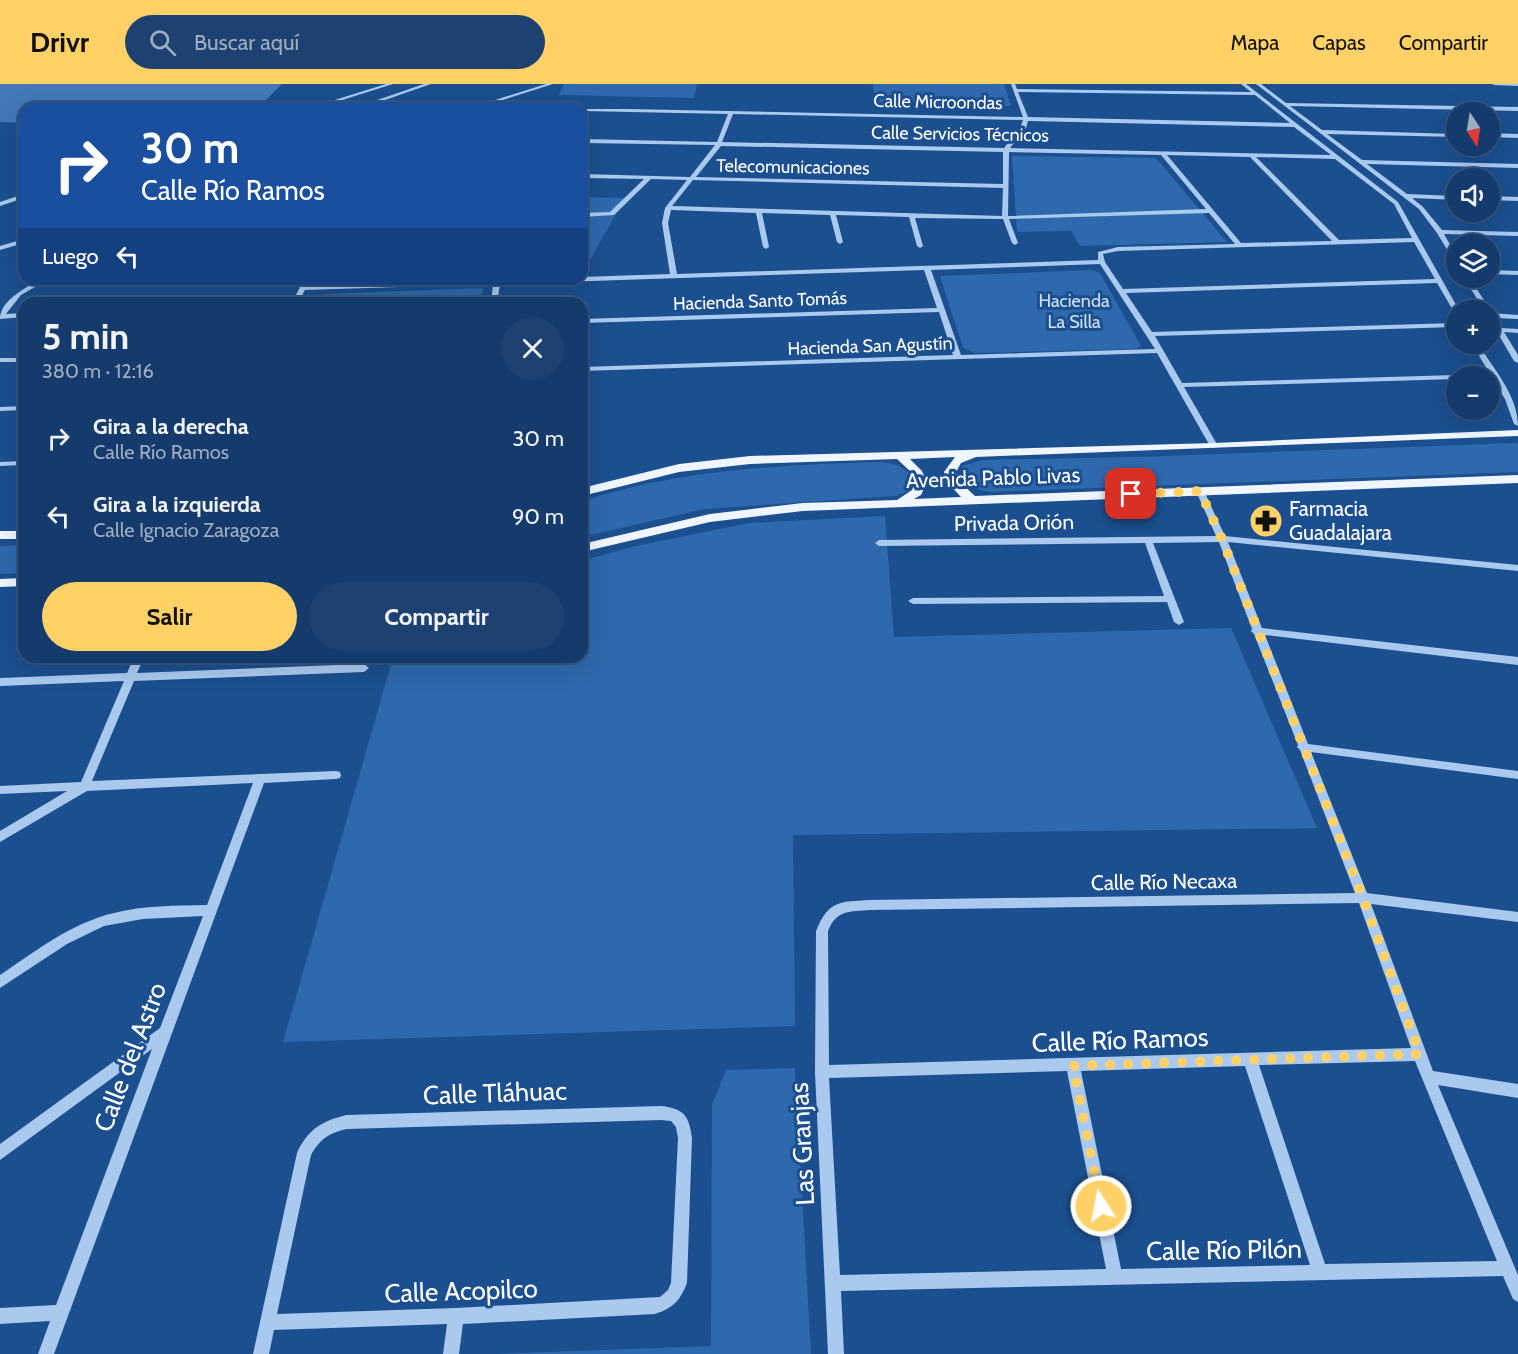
<!DOCTYPE html>
<html lang="es">
<meta charset="utf-8">
<style>
body{margin:0;font-family:Cabin,sans-serif;background:#1d4271;color:#f1f3f6;height:100vh;display:flex;flex-direction:column;font-size:22px;white-space:nowrap}
*{box-sizing:border-box;margin:0}
p{font-size:20px;color:#9dadc1}
.icon{flex:none;width:33px;height:33px;fill:none;stroke:currentColor;stroke-width:2;stroke-linecap:round;stroke-linejoin:round}
.map{position:relative;flex:1;overflow:hidden}
.sheet{position:absolute;left:18px;top:213px;width:570px;height:366px;display:flex;flex-direction:column;background:#143b6b;border-radius:18px;box-shadow:0 6px 24px #0002,0 0 0 2px #33557e}
.sheet>*{flex:none}
.top-card{position:absolute;left:18px;top:18px;width:570px;height:183px;border-radius:18px;box-shadow:0 6px 24px #0002,0 0 0 2px #33557e;background:#1a4fa0;color:#fff;overflow:hidden}
.needle{width:39px;rotate:168deg}
.tools{position:absolute;left:1446px;top:18px;display:grid;gap:12px}
.tools a{display:grid;place-items:center;width:54px;height:54px;border-radius:50%;background:#143b6b;box-shadow:0 6px 24px #0002,0 0 0 2px #33557e;font-size:30px}
.pin{position:absolute;display:grid;place-items:center;width:51px;height:51px;color:#fff;margin:-26px;border-radius:12px;box-shadow:0 3px 9px #0006}
.me{position:absolute;width:66px;margin:-33px;rotate:349deg;stroke-linejoin:round;filter:drop-shadow(0 0 4px #0008)}
.turn{display:flex;align-items:center;gap:21px;height:126px;padding:0 24px;font-size:27px}
.turn .icon{width:78px;height:78px;stroke-width:2.5}
.turn b{display:block;font-size:42px;line-height:51px}
.then{display:flex;align-items:center;height:57px;padding:0 24px;background:#0003;gap:12px;font-size:22px}
.round{display:grid;place-items:center;flex:none;width:63px;height:63px;border-radius:32px;background:#1d4271}
.overview{display:flex;align-items:center;justify-content:space-between;height:102px;padding:0 24px}
h1{font-size:36px;font-weight:800;line-height:45px}
.cta{display:flex;gap:12px;margin-top:auto;padding:12px 24px}
.cta a{flex:1;height:69px;border-radius:36px;background:#ffd166;color:#111;font-size:24px;font-weight:800;line-height:69px;text-align:center}
.cta a+a{background:#1d4271;color:#f1f3f6}
ul{padding:0;list-style:none}
li{display:flex;align-items:center;gap:18px;height:78px;padding:0 24px}
li div{flex:1}
li b{display:block;font-size:22px}
li em{font-style:normal}
header{display:flex;align-items:center;gap:36px;box-sizing:border-box;height:84px;padding:0 30px;background:#ffd166;color:#111}
header strong{font-size:28px}
nav{display:flex;gap:33px;margin-inline-start:auto;font-size:21px}
.search{width:420px;height:54px;background:#1d4271;display:flex;align-items:center;gap:15px;box-sizing:border-box;padding:0 21px;border-radius:33px;color:#9dadc1;font-size:22px}
.map>svg:first-child{display:block}
.green{fill:#2e69ad}
.building{fill:#4478b7}
.lines{fill:none;stroke-linecap:round;stroke-linejoin:round}
.minor{fill:#a9c9ee;fill-rule:evenodd}
.major{fill:#f0f6ff;fill-rule:evenodd}
.route{stroke:#ffd166;stroke-width:10;stroke-dasharray:0 18}
.labels{text-anchor:middle;stroke-width:6;stroke-linejoin:round;paint-order:stroke}
.far-street-label{font-size:18px;fill:#fff;stroke:#1b4f8f}
.far-park-label{font-size:18px;fill:#cfe3fa;stroke:#1b4f8f}
.street-label{font-size:21px;fill:#fff;stroke:#1b4f8f}
.poi-label{font-size:21px;fill:#fff;stroke:#1b4f8f;text-anchor:start}
.near-street-label{font-size:26px;fill:#fff;stroke:#1b4f8f}
</style>
<header>
<strong>Drivr</strong>
<div class="search"><svg class="icon" aria-label="search" viewBox="0 0 24 24"><circle cx="10" cy="10" r="6"/><path d="M15 15l6 6"/></svg>Buscar aquí</div>
<nav><a>Mapa</a><a>Capas</a><a>Compartir</a></nav>
</header>
<div class="map">
<svg width="1518" height="1270" viewBox="0 0 1518 1270">
<rect width="100%" height="100%" fill="#1b4f8f"/>
<g class="green">
<path d="M564 0H697L694 14 559 11Z"/>
<path d="M873 0H1004L1011 22 875 18Z"/>
<path d="M1012 72 1156 74 1227 158 1080 162 1071 147 1017 148Z"/>
<path d="M582 113 625 114 590 176 582 177Z"/>
<path d="M1092 186 1100 189 1141 262 1135 265 975 269 963 264 940 192Z"/>
<path d="M483 204 480 219H308L324 210Z"/>
<path d="M1516 359 1518 360V388L989 408 968 403 959 394 962 382 982 376 1138 373Z"/>
<path d="M881 378 898 381 911 390 912 400 906 408 895 412 704 425 582 453V417C682 385 778 381 881 378Z"/>
<path d="M885 432 894 553 1231 544 1317 744 793 751 795 942 283 958 393 573H582V477L631 463 749 439Z"/>
<path d="M24 461V489L0 490V462Z"/>
<path d="M795 984 811 1270H495L711 1262 712 1021 726 986Z"/>
</g>
<path class="building" d="M0 0H282L259 23 68 19 62 24H24V39L0 38Z"/>
<g class="lines">
<g class="minor">
<path d="M386 0H393L317 24H309Z"/>
<path d="M424 0H431L362 24H354Z"/>
<path d="M546 0H553L487 21 519 22 522 24H484V22L470 24Z"/>
<path d="M1011 0H1015L1017 5 1251 8 1241 0H1246L1398 118 1459 226H1456V229L1454 228 1437 199 1126 209 1152 248 1456 239V243L1155 252 1182 299 1456 291 1459 292H1456V295L1184 303 1218 362 1214 364 1210 362 1157 269 582 287V283L953 271 939 228 582 239V235L937 224 924 186 500 200 497 219H491L493 200 305 206 298 219H292L304 195H310L307 202 519 195H582V193L670 190 662 139 665 124 687 96 651 95 614 131 582 133V129L610 128 644 95 582 94V90L690 93 715 61 582 59V55L717 58 728 30 582 27V24H580L1023 33ZM1018 8 1255 11 1290 39 1028 33ZM733 30 1023 36 1020 44 1004 64 722 58ZM1028 37 1294 43 1331 71 1010 64 1026 44ZM721 62 1003 68V100L696 93ZM1009 68 1161 71 1206 125 1008 132ZM1167 71 1250 73 1332 157 1241 159ZM1256 73 1335 75 1394 120 1412 154 1339 156ZM693 96 1003 104 1002 132 672 122ZM671 126 756 129 763 163 766 165 769 163 762 129 830 131 837 158 840 160 843 158 836 131 909 133 917 162 920 164 923 162 915 134 1003 135 1012 159 1015 161 1018 159 1009 135 1209 129 1235 160 1118 163 1098 168V176L677 190 668 139ZM1414 158 1435 195 1123 205 1105 178 1103 170 1118 167ZM1100 180 1155 265 961 271 931 186Z"/>
<path d="M1256 0H1261L1286 19 1518 23V27L1290 22 1322 46 1456 50V53L1327 50 1362 76 1518 80V84L1367 80 1407 110 1456 112V116L1412 114 1423 123 1442 146 1518 148V152L1444 150 1456 171V178L1454 177 1437 149 1419 125Z"/>
<path d="M1492 0H1518V2L1494 1Z"/>
<path d="M1490 49 1518 50V54L1490 53Z"/>
<path d="M24 110V114L0 122V118Z"/>
<path d="M1490 112 1518 113V117L1490 116Z"/>
<path d="M24 155V159L0 166V162Z"/>
<path d="M1490 186 1518 187V191L1490 190Z"/>
<path d="M1464 194H1470L1490 226V227L1484 226Z"/>
<path d="M41 195H49L21 211 6 230 24 229V233L0 235C0 216 27 203 41 195Z"/>
<path d="M1490 229 1518 231V235L1496 234 1501 244 1518 245V249L1504 248 1518 271V279L1514 277 1490 236Z"/>
<path d="M1472 260H1478C1494 285 1518 312 1518 342L1514 340 1505 315 1492 294H1490V292H1462L1466 290H1490Z"/>
<rect x="0" y="274" width="24" height="4"/>
<path d="M24 322V326L0 327V323Z"/>
<path d="M24 377V381L0 382V378Z"/>
<path d="M1200 404 1204 407 1225 452 1518 481V487L1228 458 1262 544 1518 573V581L1265 551 1308 660 1518 687V695L1311 668 1367 809 1518 828V838L1371 820 1433 987 1518 1000V1014L1438 1001 1518 1191V1218L1513 1215 1503 1192 841 1207 844 1270H828L815 988 816 847C829 816 839 818 870 816L1355 809 1300 666 1297 663 1298 661 1254 550 1251 547 1252 545 1219 458 1153 459 1184 538 1179 541 1174 538 1167 518 913 520 908 517 913 514 1164 512 1145 459 879 462 875 459 879 456 1216 452 1196 407ZM1359 819 1411 964 829 981 828 847C837 825 850 828 870 826ZM1415 977 1497 1177 1325 1180 1259 981ZM1245 982 1310 1181 1121 1185 1081 987ZM1067 987 1106 1185 840 1191 829 994Z"/>
<path d="M134 573H144L137 589 364 580 369 584 364 588 134 597 92 697 336 687 340 688 341 691 340 694 336 695 264 699 54 1270H38L50 1237 0 1240V1224L56 1221 152 965 0 1076V1060L160 944 203 832 143 835 104 842 67 860 0 904V891C36 867 71 839 114 829 144 821 176 822 207 821L253 699 87 707 0 758V747L67 707 0 710V702L81 698 124 597 0 602V594L127 589Z"/>
<path d="M661 1022C684 1025 689 1031 692 1054L687 1199C680 1217 673 1224 655 1230L463 1240 459 1270H443L447 1240 274 1246 269 1270H253L297 1069C307 1046 323 1036 347 1031ZM661 1036 671 1037 676 1043 678 1054 671 1199 668 1206 660 1213 456 1224 277 1230 311 1071C320 1055 329 1049 347 1045Z"/>
</g>
<g class="major">
<path d="M1518 346V352L976 373 961 379 956 388 960 398 975 412 1518 391V399L803 427 710 438 582 468V460L710 430 803 419 897 416 912 406 915 399 911 388 897 375 750 380 679 388 582 412V404L679 380 750 372 1214 359ZM955 373 944 388 948 399 961 413 914 415 921 411 927 399 922 387 910 375Z"/>
<rect x="0" y="447" width="24" height="8"/>
<path d="M24 494V502L0 503V495Z"/>
</g>
</g>
<g class="lines">
<path class="route" d="M1101 1122 1073 982 1420 970 1363 814 1222 455 1200 407 1131 410"/>
</g>
<defs>
<g id="pharmacy-disc" transform="scale(1.725)"><circle r="9.5" fill="#ffd166" stroke="#1b4f8f"/><path d="M-2-6h4v4h4v4h-4v4h-4v-4h-4v-4h4Z" fill="#111"/></g>
</defs>
<g fill-rule="evenodd">
<use href="#pharmacy-disc" x="1266" y="437"/>
</g>
<g class="labels">
<g class="far-street-label">
<text transform="translate(938 18) rotate(1)" y="6">Calle Microondas</text>
<text transform="translate(960 50) rotate(1)" y="6">Calle Servicios Técnicos</text>
<text transform="translate(793 83) rotate(1)" y="6">Telecomunicaciones</text>
<text transform="translate(760 217) rotate(-2)" y="6">Hacienda Santo Tomás</text>
<text transform="translate(870 262) rotate(-2)" y="6">Hacienda San Agustín</text>
</g>
<g class="far-park-label">
<text x="1074" y="223">Hacienda<tspan x="1074" dy="21">La Silla</tspan></text>
</g>
<g class="street-label">
<text transform="translate(993 394) rotate(-2)" y="7">Avenida Pablo Livas</text>
<text transform="translate(1014 439) rotate(-1)" y="7">Privada Orión</text>
<text transform="translate(1164 798) rotate(-1)" y="7">Calle Río Necaxa</text>
</g>
<g class="poi-label">
<text x="1289" y="432">Farmacia<tspan x="1289" dy="24">Guadalajara</tspan></text>
</g>
<g class="near-street-label">
<text transform="translate(1120 956) rotate(-2)" y="9">Calle Río Ramos</text>
<text transform="translate(130 973) rotate(-69)" y="9">Calle del Astro</text>
<text transform="translate(495 1009) rotate(-2)" y="9">Calle Tláhuac</text>
<text transform="translate(802 1060) rotate(-93)" y="9">Las Granjas</text>
<text transform="translate(1224 1166) rotate(-1)" y="9">Calle Río Pilón</text>
<text transform="translate(461 1207) rotate(-2)" y="9">Calle Acopilco</text>
</g>
</g>
</svg>
<div class="tools">
<a><svg class="needle" viewBox="-14 -14 28 28"><path d="M0-13l5 13h-10z" fill="#e53935"/><path d="M0 13l5-13h-10z" fill="#9dadc1"/></svg></a>
<a><svg class="icon" aria-label="sound" viewBox="0 0 24 24"><path d="M4 9h4l5-4v14l-5-4H4zM17 9q2 3 0 6"/></svg></a>
<a><svg class="icon" aria-label="layers" viewBox="0 0 24 24"><path d="M12 4l9 5-9 5-9-5zM3 14l9 5 9-5"/></svg></a>
<a>+</a>
<a>−</a>
</div>
<div class="pin" style="left:1131px;top:410px;background:#d93025"><svg class="icon" aria-label="arrive" viewBox="0 0 24 24"><path d="M6 21V4h12l-3 4 3 4H6"/></svg></div>
<svg class="me" style="left:1101px;top:1122px" viewBox="-20 -20 40 40"><circle r="17" fill="#ffd166" stroke="#fff" stroke-width="3"/><path d="M0-11L8 9 0 5-8 9z" fill="#fff"/></svg>
<div class="top-card">
<div class="turn"><svg class="icon" aria-label="right" viewBox="0 0 24 24"><path d="M7 20v-9h11M14 6l5 5-5 5"/></svg><div><b>30 m</b>Calle Río Ramos</div></div>
<div class="then">Luego<svg class="icon" aria-label="left" viewBox="0 0 24 24"><path d="M17 20v-9H6M10 6l-5 5 5 5"/></svg></div>
</div>
<section class="sheet">
<div class="overview"><div><h1>5 min</h1><p>380 m · 12:16</p></div><a class="round"><svg class="icon" aria-label="close" viewBox="0 0 24 24"><path d="M6 6l12 12M18 6L6 18"/></svg></a></div>
<ul>
<li><svg class="icon" aria-label="right" viewBox="0 0 24 24"><path d="M7 20v-9h11M14 6l5 5-5 5"/></svg><div><b>Gira a la derecha</b><p>Calle Río Ramos</p></div><em>30 m</em></li>
<li><svg class="icon" aria-label="left" viewBox="0 0 24 24"><path d="M17 20v-9H6M10 6l-5 5 5 5"/></svg><div><b>Gira a la izquierda</b><p>Calle Ignacio Zaragoza</p></div><em>90 m</em></li>
</ul>
<div class="cta"><a>Salir</a><a>Compartir</a></div>
</section>
</div>
